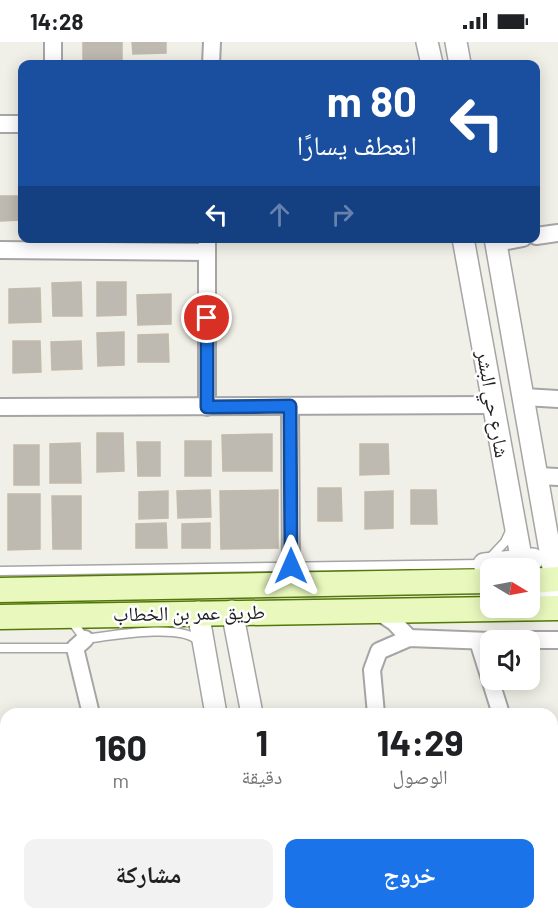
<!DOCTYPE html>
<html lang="ar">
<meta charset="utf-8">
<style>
body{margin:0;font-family:Barlow,"Noto Naskh Arabic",sans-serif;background:#f2f2f2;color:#202124;direction:rtl;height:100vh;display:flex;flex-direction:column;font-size:22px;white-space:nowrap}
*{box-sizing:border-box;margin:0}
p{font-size:20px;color:#757577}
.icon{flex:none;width:33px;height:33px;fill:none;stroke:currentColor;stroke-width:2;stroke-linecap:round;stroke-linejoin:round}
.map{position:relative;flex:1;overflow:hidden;direction:ltr}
.sheet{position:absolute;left:0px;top:666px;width:558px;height:212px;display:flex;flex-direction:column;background:#fff;border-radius:18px 18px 0 0;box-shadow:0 3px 15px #0003;direction:rtl}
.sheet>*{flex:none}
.banner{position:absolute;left:18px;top:18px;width:522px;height:183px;border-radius:12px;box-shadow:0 3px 15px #0003;direction:rtl;background:#1a4fa0;color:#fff;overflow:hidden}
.needle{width:39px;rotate:100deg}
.tools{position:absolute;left:480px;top:516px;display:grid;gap:12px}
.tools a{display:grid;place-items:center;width:60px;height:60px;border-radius:12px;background:#fff;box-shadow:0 3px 15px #0003;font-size:30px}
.pin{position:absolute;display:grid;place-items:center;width:51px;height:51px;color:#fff;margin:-26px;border:3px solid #fff;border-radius:50%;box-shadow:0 2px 6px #0007}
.me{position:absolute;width:66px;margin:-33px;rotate:0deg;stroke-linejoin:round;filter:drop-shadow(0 0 4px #0008)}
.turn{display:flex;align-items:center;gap:21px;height:126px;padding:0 24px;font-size:27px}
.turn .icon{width:78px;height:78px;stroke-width:2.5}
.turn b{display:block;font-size:42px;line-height:51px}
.lanes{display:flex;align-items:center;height:57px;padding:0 24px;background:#0003;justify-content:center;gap:30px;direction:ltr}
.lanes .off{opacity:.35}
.eta{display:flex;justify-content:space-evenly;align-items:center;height:102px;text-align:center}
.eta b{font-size:36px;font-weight:700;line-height:42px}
.button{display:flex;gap:12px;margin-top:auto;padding:12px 24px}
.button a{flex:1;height:69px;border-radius:12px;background:#1a73e8;color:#fff;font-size:24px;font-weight:700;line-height:69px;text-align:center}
.button a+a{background:#f2f2f2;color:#202124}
.status{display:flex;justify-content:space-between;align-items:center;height:42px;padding:0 30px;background:#fff;direction:ltr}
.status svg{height:16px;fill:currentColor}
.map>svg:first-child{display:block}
.building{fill:#beb9b1;stroke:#c2baaa;stroke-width:1.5}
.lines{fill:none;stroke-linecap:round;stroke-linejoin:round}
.service-casing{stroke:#a5a5a5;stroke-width:11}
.minor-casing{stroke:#a5a5a5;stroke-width:20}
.tertiary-casing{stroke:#a5a5a5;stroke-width:24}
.secondary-casing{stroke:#537807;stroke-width:27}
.service{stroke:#fff;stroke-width:8}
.minor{stroke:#fff;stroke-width:16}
.tertiary{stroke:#fff;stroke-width:21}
.secondary{stroke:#e9f9be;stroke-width:24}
.route-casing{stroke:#114b97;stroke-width:15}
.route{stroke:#1a73e8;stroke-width:10}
.labels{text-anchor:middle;stroke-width:5;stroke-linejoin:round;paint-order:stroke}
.street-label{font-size:20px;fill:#212121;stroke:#fff}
</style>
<div class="status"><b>14:28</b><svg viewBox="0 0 49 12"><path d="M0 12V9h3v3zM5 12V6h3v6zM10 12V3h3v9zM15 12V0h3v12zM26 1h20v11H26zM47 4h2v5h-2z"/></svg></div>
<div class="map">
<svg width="558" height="877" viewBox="0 0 558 877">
<rect width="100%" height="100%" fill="#f1f0e8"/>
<g class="building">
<path d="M83 0H122V18L83 19Z"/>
<path d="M132 0H166V11L133 12Z"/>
<path d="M0 154H22V178L0 179Z"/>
<path d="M81 240 82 274H53L52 241Z"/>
<path d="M97 240H126V273L97 274Z"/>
<path d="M40 246 41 280 9 281V247Z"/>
<path d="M171 252V282L138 283 137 253Z"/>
<path d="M124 290V323L98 324 97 291Z"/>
<path d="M168 292 169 320H138V293Z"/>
<path d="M13 299H40L41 330 13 331Z"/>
<path d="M81 299 82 327 52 328 51 300Z"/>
<path d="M97 391H123L124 429 97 430Z"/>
<path d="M272 392V429H223L222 393Z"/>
<rect x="185" y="399" width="26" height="35"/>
<path d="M137 400H160V434H138Z"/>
<path d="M80 401 81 441H50V402Z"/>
<path d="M360 402H388L389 432 360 433Z"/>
<rect x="14" y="403" width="25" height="40"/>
<path d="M318 446H341L342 479H318Z"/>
<path d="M210 448 211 475 178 476 177 449Z"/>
<path d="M278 448V506L221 507 220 449Z"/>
<path d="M411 448H436L437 482H411Z"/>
<path d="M168 449V476L139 477V450Z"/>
<path d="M393 449V486L365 487V450Z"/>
<path d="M8 452H40V507L8 508Z"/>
<path d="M52 454H81V507H53Z"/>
<path d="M166 481 167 506H136V482Z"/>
<path d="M210 481V506H182V482Z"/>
</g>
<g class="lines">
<g class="service-casing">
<g id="service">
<path d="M489 517 505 500 511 487"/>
<path d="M0 529 482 522"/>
<path d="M70 577 85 597C109 594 184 580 199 600"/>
<path d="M0 606H75"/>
</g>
</g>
<g class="minor-casing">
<g id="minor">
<path d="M53 22V0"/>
<path d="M211 22 212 0"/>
<path d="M0 82H22"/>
<path d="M536 194 558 191"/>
<path d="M496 201 523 196"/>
<path d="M0 208 207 210"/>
<path d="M524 355 558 357"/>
<path d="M290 364 291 524"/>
<path d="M0 365 493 363"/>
<path d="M207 365V196"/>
<path d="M538 434 558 435"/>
<path d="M377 569 394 580 409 596"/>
<path d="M85 597 75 606 91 672"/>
<path d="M498 598H558"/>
<path d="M478 599 501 672"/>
<path d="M376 672 372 628 379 609 409 596 490 599"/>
<path d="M0 718H6"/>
<path d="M552 831 558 850"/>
<path d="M151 872 153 877"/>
<path d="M435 872 437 877"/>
</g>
</g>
<g class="tertiary-casing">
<g id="tertiary">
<path d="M427 0 432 22"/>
<path d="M456 0 460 22"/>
<path d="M463 196 523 526"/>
<path d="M495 196 555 537 546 566"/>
<path d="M484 522 533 517"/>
<path d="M232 569 252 672"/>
<path d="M198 570 216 672"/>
<path d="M271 872 274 877"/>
<path d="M306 872 309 877"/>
</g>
</g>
<g class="secondary-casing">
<g id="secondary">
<path d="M530 539 558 537"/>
<path d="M0 548 490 539"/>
<path d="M0 575 558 566"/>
</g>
</g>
<use href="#service" class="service"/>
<use href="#minor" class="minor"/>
<use href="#tertiary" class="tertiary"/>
<use href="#secondary" class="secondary"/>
</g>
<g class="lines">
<g class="route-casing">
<path id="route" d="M207 276V365L290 364 291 524"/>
</g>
<use href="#route" class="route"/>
</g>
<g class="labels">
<g class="street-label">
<text transform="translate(493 362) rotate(80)" y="7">شارع حي البشر</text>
<text transform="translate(189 571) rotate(-1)" y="7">طريق عمر بن الخطاب</text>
</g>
</g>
</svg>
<div class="tools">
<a><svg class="needle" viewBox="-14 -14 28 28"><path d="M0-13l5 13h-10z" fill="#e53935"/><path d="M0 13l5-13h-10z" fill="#757577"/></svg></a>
<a><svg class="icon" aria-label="sound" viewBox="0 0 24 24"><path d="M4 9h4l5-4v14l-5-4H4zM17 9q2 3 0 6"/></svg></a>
</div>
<div class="pin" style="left:207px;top:276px;background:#d93025"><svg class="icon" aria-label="arrive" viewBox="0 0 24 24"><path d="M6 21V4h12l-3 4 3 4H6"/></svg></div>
<svg class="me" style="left:291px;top:524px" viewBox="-20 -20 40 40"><path d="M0-17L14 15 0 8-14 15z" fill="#1a73e8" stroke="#fff" stroke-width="4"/></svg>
<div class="banner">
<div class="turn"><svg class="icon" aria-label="left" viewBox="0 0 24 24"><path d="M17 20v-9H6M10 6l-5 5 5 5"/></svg><div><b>80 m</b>انعطف يسارًا</div></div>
<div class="lanes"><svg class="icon" aria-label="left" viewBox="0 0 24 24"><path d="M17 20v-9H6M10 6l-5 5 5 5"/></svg><svg class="icon off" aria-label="ahead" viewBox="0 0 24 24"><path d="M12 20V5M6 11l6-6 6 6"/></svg><svg class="icon off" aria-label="right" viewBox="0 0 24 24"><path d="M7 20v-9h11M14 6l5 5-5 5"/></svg></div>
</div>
<section class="sheet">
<div class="eta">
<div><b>14:29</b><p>الوصول</p></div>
<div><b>1</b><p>دقيقة</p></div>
<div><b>160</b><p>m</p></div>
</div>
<div class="button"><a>خروج</a><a>مشاركة</a></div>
</section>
</div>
